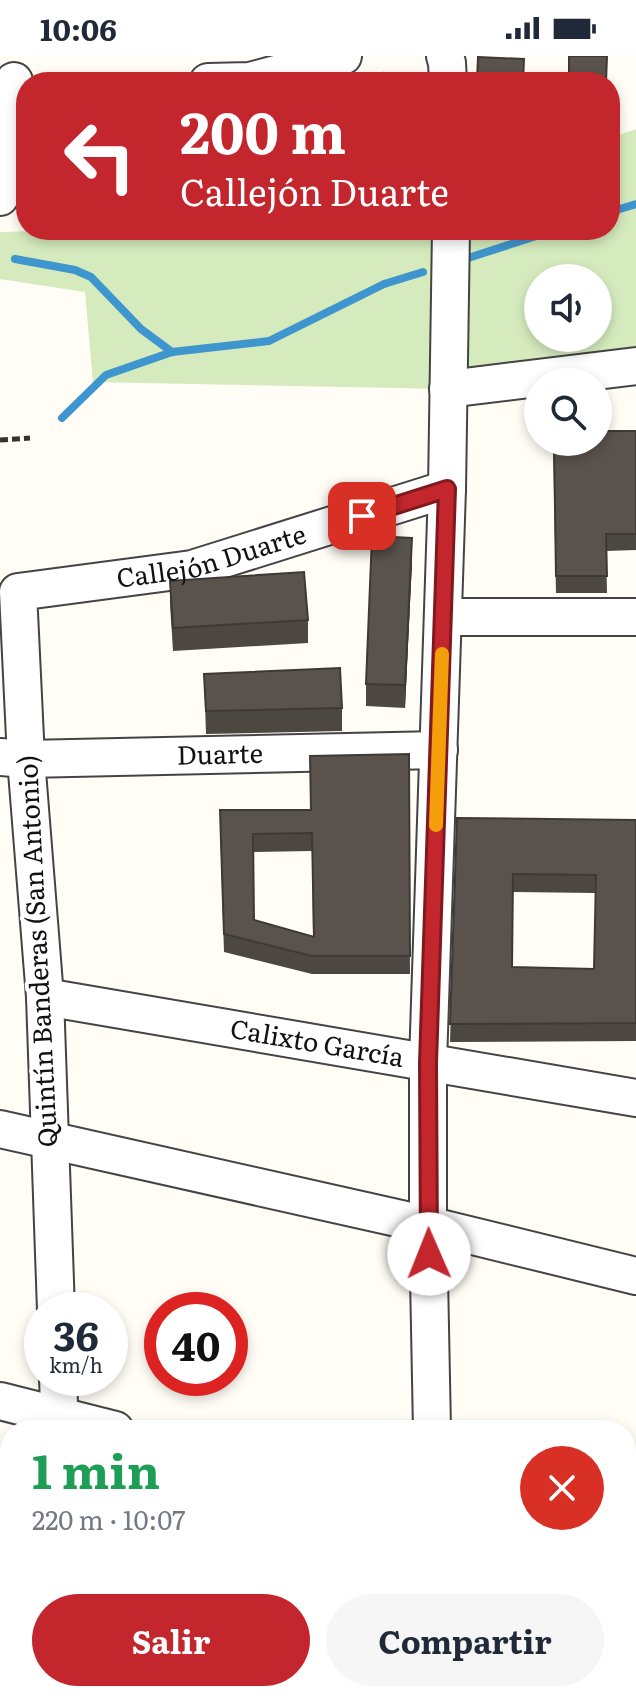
<!DOCTYPE html>
<html lang="es">
<meta charset="utf-8">
<style>
body{margin:0;font-family:Literata,serif;background:#f6f6f7;color:#1f2937;height:100vh;display:flex;flex-direction:column;font-size:30px;white-space:nowrap}
*{box-sizing:border-box;margin:0}
p{font-size:26px;color:#747a83}
.icon{flex:none;width:44px;height:44px;fill:none;stroke:currentColor;stroke-width:2;stroke-linecap:round;stroke-linejoin:round}
.map{position:relative;flex:1;overflow:hidden}
.panel{position:absolute;left:0px;top:1364px;width:636px;height:282px;display:flex;flex-direction:column;background:#fff;border-radius:32px 32px 0 0;box-shadow:0 4px 12px #0003}
.panel>*{flex:none}
.banner{position:absolute;left:16px;top:16px;width:604px;height:168px;border-radius:32px;box-shadow:0 4px 12px #0003;background:#c4262e;color:#fff;overflow:hidden}
.fabs{position:absolute;left:524px;top:208px;display:grid;gap:16px}
.fabs a{display:grid;place-items:center;width:88px;height:88px;border-radius:50%;background:#fff;box-shadow:0 4px 12px #0003;font-size:40px}
.speed{position:absolute;left:24px;top:1236px;display:flex;gap:16px;font-size:40px;font-weight:700;text-align:center}
.speed>*{display:grid;place-content:center;width:104px;height:104px;border-radius:50%;background:#fff;box-shadow:0 4px 12px #0003;line-height:1}
.speed small{font-size:20px;font-weight:400}
.speed .limit{border:12px solid #d22;background:#fff;color:#111}
.pin{position:absolute;display:grid;place-items:center;width:68px;height:68px;color:#fff;margin:-34px;border-radius:16px;box-shadow:0 4px 12px #0006}
.me{position:absolute;width:88px;margin:-44px;rotate:359deg;stroke-linejoin:round;filter:drop-shadow(0 0 6px #0008)}
.turn{display:flex;align-items:center;gap:28px;height:168px;padding:0 32px;font-size:36px}
.turn .icon{width:104px;height:104px;stroke-width:2.5}
.turn b{display:block;font-size:56px;line-height:68px}
.round{display:grid;place-items:center;flex:none;width:84px;height:84px;border-radius:42px;background:#f6f6f7}
.summary{display:flex;align-items:center;justify-content:space-between;height:136px;padding:0 32px}
h1{font-size:48px;font-weight:700;line-height:60px;color:#1e9e55}
.primary-button{display:flex;gap:16px;margin-top:auto;padding:16px 32px}
.primary-button a{flex:1;height:92px;border-radius:48px;background:#c4262e;color:#fff;font-size:32px;font-weight:700;line-height:92px;text-align:center}
.primary-button a+a{background:#f6f6f7;color:#1f2937}
.status{display:flex;justify-content:space-between;align-items:center;height:56px;padding:0 40px;background:#fff;direction:ltr}
.status svg{height:22px;fill:currentColor}
.map>svg:first-child{display:block}
.green{fill:#d5ebbd;fill-rule:evenodd}
.lines{fill:none;stroke-linecap:round;stroke-linejoin:round}
.stream{stroke:#3f96cf;stroke-width:8}
.minor-casing{stroke:#444;stroke-width:40}
.major-casing{stroke:#222;stroke-width:48}
.path{stroke:#333;stroke-width:5;stroke-dasharray:8 4;stroke-linecap:butt}
.minor{stroke:#fff;stroke-width:36}
.major{stroke:#f9d66b;stroke-width:44}
.wall{fill:#4d4742;fill-rule:evenodd}
.shaded-wall{fill:#3f3936}
.building{fill:#5a524d;stroke:#3f3936;stroke-width:2;fill-rule:evenodd}
.route-casing{stroke:#7f191e;stroke-width:20}
.route{stroke:#c4262e;stroke-width:14}
.slow{stroke:#f59e0b;stroke-width:14}
.labels{text-anchor:middle;stroke-width:8;stroke-linejoin:round;paint-order:stroke}
.street-label{font-size:26px;fill:#111;stroke:#fff}
</style>
<div class="status"><b>10:06</b><svg viewBox="0 0 49 12"><path d="M0 12V9h3v3zM5 12V6h3v6zM10 12V3h3v9zM15 12V0h3v12zM26 1h20v11H26zM47 4h2v5h-2z"/></svg></div>
<div class="map">
<svg width="636" height="1645" viewBox="0 0 636 1645">
<rect width="100%" height="100%" fill="#fffdf5"/>
<path class="green" d="M636 73V310L448 333 93 326 85 236 0 223V176L66 174H610V82ZM538 222H598V282H538Z"/>
<g class="lines">
<g class="stream">
<path d="M610 156 636 148"/>
<path d="M468 202 555 174"/>
<path d="M15 203 75 214 91 221 141 273 172 296"/>
<path d="M62 362 106 319 172 296 269 285 384 228 423 216"/>
</g>
<g class="minor-casing">
<g id="minor">
<path d="M445 0 447 7 448 26"/>
<path d="M208 26 250 25 343 0"/>
<path d="M0 141 14 25"/>
<path d="M448 333 636 310"/>
<path d="M443 559 459 561H636"/>
<path id="s1" d="M0 701 26 703 439 694"/>
<path id="s2" d="M45 941 636 1042"/>
<path d="M0 1073 428 1169 636 1220"/>
<path id="s3" d="M56 1254 45 941 26 703 18 536 192 513 447 433"/>
<path d="M58 1322 60 1374"/>
<path d="M0 1345 115 1374"/>
<path d="M432 1374 428 1169V1007L447 433 451 174"/>
<path d="M75 1636V1645"/>
</g>
</g>
<g class="major-casing">
<g id="major">
<path d="M626 1511 636 1514"/>
<path d="M447 1636 448 1645"/>
</g>
</g>
<path class="path" d="M0 384 30 382"/>
<use href="#minor" class="minor"/>
<use href="#major" class="major"/>
</g>
<g class="wall">
<path d="M605 375H636V494L606 495 607 537H556L553 386Z"/>
<path d="M412 505 405 652 366 650V628Z"/>
<path d="M170 525 308 564V587L173 595 170 548Z"/>
<path d="M204 618 342 652V675L206 678Z"/>
<path d="M409 698 410 918H312L224 896 220 772 311 754ZM312 795 313 880 254 864 253 796Z"/>
<path d="M457 762 636 764V985L450 986ZM513 836 596 837 594 913 512 911Z"/>
</g>
<path class="shaded-wall" d="M412 482V505L405 652V629Z"/>
<g class="building">
<path d="M569 0H607L606 26H569Z"/>
<path d="M478 1 524 3 523 26H477Z"/>
<path d="M383 17 385 26H340Z"/>
<path d="M598 354H604L605 375H636V478H606L607 520H556L554 386H598Z"/>
<path d="M372 480 412 482 405 629 366 628Z"/>
<path d="M304 516 308 564 173 572 170 525Z"/>
<path d="M340 612 342 652 206 655 204 618Z"/>
<path d="M409 698 410 900H312L224 878 220 754H311L310 700ZM312 777 314 881 254 864 253 778Z"/>
<path d="M457 762 636 764V967L450 968ZM513 818 596 819 594 913 512 911Z"/>
</g>
<g class="lines">
<g class="route-casing">
<path id="route" d="M362 460 447 433 428 1007 429 1198"/>
</g>
<use href="#route" class="route"/>
<path class="slow" d="M436 769 442 598"/>
</g>
<g class="labels">
<g class="street-label">
<text dy="9" stroke="none"><textPath href="#s3" startOffset="916">Callejón Duarte</textPath></text>
<text dy="9" stroke="none"><textPath href="#s1" startOffset="220">Duarte</textPath></text>
<text transform="translate(38 895) rotate(-93)" y="9">Quintín Banderas (San Antonio)</text>
<text dy="9" stroke="none"><textPath href="#s2" startOffset="276">Calixto García</textPath></text>
</g>
</g>
</svg>
<div class="fabs">
<a><svg class="icon" aria-label="sound" viewBox="0 0 24 24"><path d="M4 9h4l5-4v14l-5-4H4zM17 9q2 3 0 6"/></svg></a>
<a><svg class="icon" aria-label="search" viewBox="0 0 24 24"><circle cx="10" cy="10" r="6"/><path d="M15 15l6 6"/></svg></a>
</div>
<div class="speed"><div>36<small>km/h</small></div><div class="limit">40</div></div>
<div class="pin" style="left:362px;top:460px;background:#d93025"><svg class="icon" aria-label="arrive" viewBox="0 0 24 24"><path d="M6 21V4h12l-3 4 3 4H6"/></svg></div>
<svg class="me" style="left:429px;top:1198px" viewBox="-20 -20 40 40"><circle r="19" fill="#fff"/><path d="M0-13L10 11 0 6-10 11z" fill="#c4262e"/></svg>
<div class="banner">
<div class="turn"><svg class="icon" aria-label="left" viewBox="0 0 24 24"><path d="M17 20v-9H6M10 6l-5 5 5 5"/></svg><div><b>200 m</b>Callejón Duarte</div></div>
</div>
<section class="panel">
<div class="summary"><div><h1>1 min</h1><p>220 m · 10:07</p></div><a class="round" style="background:#d93025;color:#fff"><svg class="icon" aria-label="close" viewBox="0 0 24 24"><path d="M6 6l12 12M18 6L6 18"/></svg></a></div>
<div class="primary-button"><a>Salir</a><a>Compartir</a></div>
</section>
</div>
